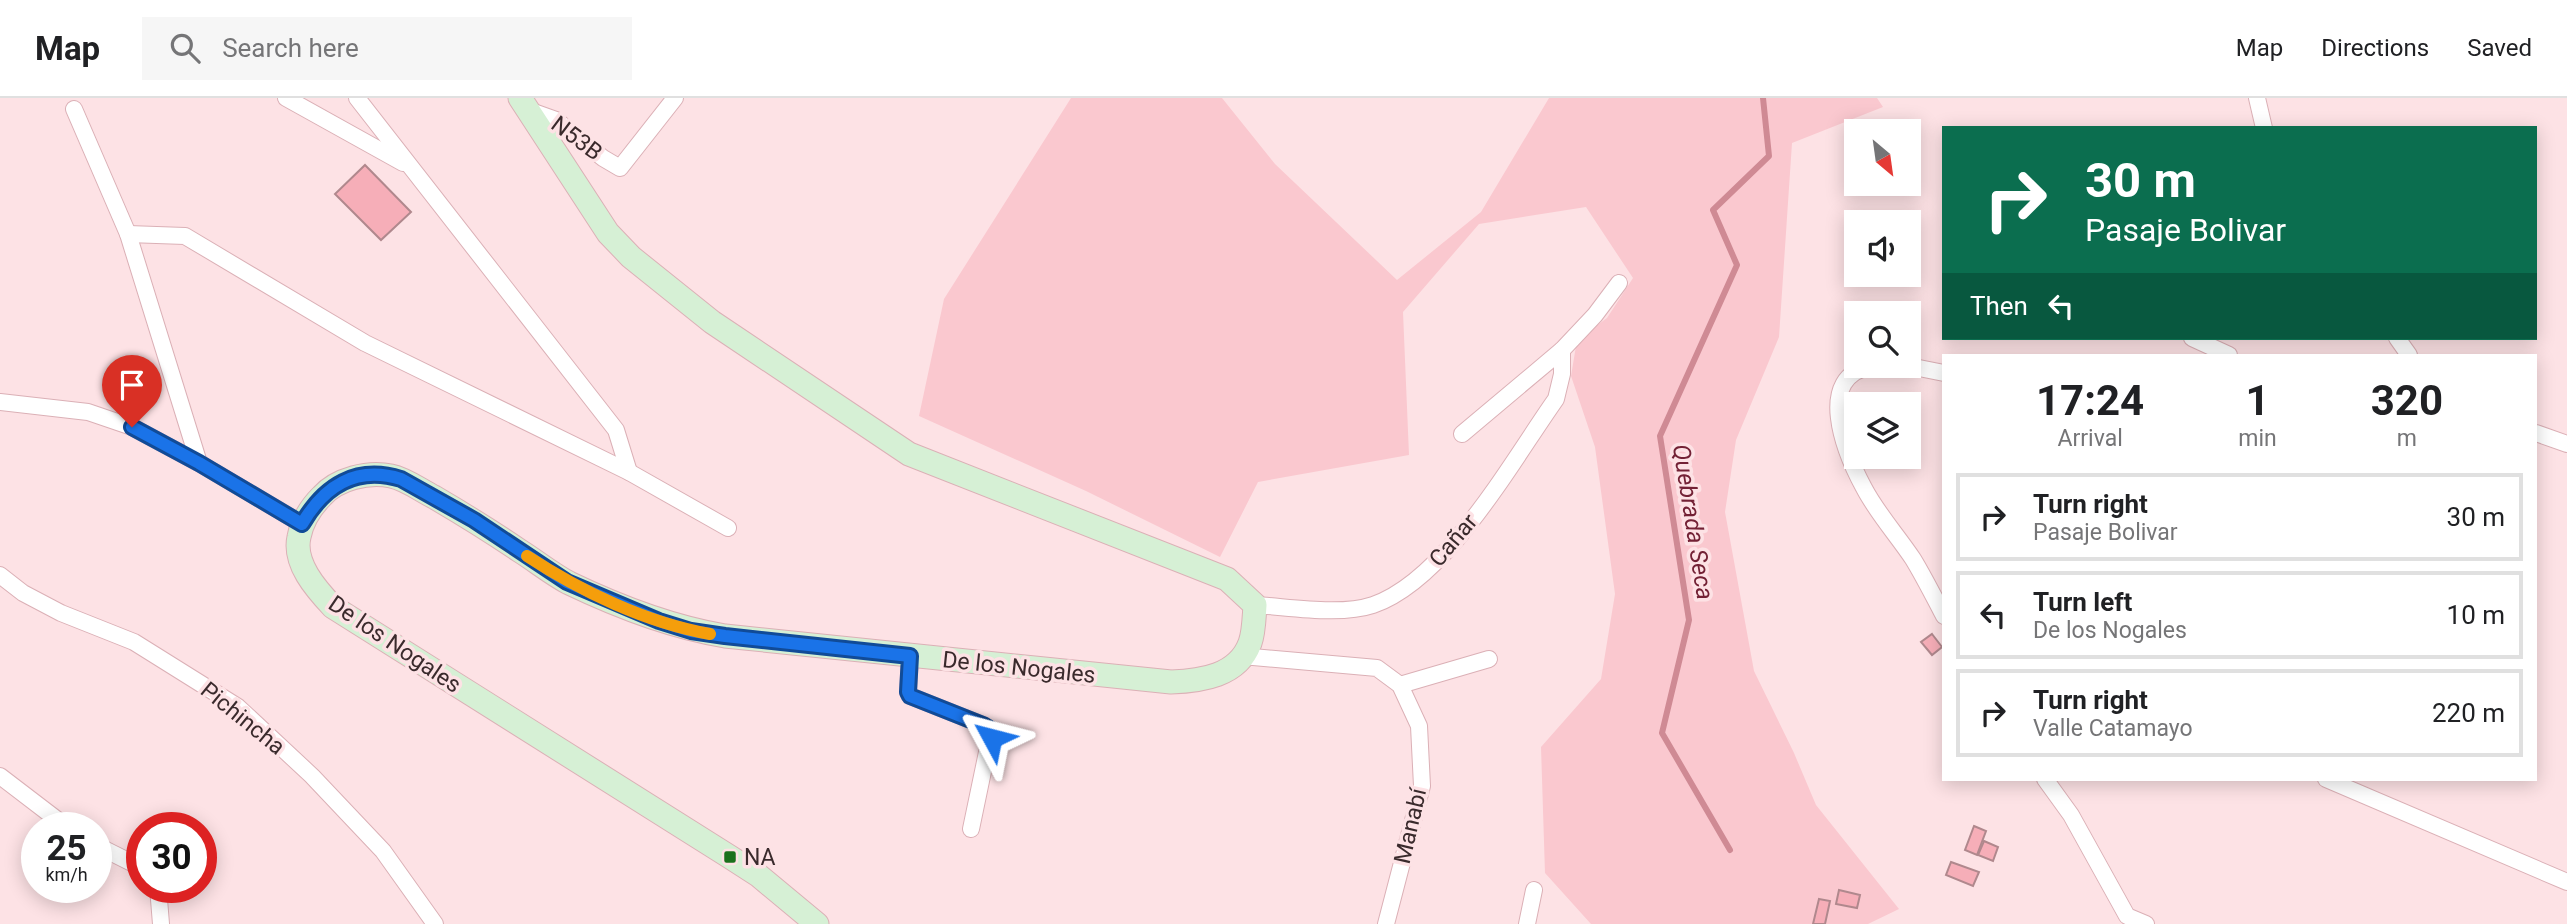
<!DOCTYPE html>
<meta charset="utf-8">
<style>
body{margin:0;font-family:Roboto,sans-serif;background:#f6f6f6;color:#202124;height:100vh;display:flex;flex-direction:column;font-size:26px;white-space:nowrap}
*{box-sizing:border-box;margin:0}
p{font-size:23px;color:#757577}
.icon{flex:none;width:38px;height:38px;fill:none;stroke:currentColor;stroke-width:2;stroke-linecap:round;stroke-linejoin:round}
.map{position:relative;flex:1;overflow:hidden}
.panel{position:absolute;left:1942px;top:256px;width:595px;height:427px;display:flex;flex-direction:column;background:#fff;border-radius:0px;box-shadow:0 4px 18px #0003}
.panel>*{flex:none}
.top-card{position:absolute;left:1942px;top:28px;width:595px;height:214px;border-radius:0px;box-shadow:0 4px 18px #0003;background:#0b6e4f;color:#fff;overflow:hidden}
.needle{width:46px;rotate:151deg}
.buttons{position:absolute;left:1844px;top:21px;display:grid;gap:14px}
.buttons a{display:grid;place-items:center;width:77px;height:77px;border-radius:0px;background:#fff;box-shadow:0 4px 18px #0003;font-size:35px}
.speed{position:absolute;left:21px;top:714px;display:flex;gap:14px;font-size:35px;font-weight:700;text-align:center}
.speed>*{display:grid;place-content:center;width:91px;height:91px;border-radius:50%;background:#fff;box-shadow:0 4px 18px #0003;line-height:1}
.speed small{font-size:18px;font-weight:400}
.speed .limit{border:10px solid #d22;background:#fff;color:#111}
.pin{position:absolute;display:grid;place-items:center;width:60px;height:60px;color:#fff;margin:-72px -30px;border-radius:50% 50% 50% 0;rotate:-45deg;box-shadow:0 0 7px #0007}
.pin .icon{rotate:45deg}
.me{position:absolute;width:77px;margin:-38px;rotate:308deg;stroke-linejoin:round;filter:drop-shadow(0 0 5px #0008)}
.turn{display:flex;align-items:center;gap:24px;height:147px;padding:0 28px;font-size:32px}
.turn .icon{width:91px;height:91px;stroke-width:2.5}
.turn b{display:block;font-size:49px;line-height:60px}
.then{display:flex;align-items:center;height:66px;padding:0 28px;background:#0003;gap:14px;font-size:26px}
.eta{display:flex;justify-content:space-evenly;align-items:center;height:119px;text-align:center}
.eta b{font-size:42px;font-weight:700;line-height:49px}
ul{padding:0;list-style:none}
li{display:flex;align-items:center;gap:21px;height:88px;margin:0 14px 10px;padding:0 14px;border:4px solid #e0e0e0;border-radius:0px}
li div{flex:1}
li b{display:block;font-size:26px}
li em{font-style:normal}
header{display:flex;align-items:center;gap:42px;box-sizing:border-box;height:98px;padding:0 35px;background:#fff;border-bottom:2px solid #e0e0e0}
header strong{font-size:33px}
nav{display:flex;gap:38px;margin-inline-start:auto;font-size:24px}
.search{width:490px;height:63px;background:#f6f6f6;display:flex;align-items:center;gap:18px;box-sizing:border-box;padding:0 24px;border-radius:0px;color:#757577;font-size:26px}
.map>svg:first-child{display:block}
.green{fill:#fac8cf}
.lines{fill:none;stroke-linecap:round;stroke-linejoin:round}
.stream{stroke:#cf8a94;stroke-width:6}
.building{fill:#f6aeb8;stroke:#b0888d;stroke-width:2}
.street-casing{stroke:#dbb0b6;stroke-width:18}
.secondary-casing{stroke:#dbb0b6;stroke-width:25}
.street{stroke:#fff;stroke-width:16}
.secondary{stroke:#d6f0d5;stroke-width:23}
.route-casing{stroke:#114b97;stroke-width:18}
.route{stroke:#1a73e8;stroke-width:12}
.slow{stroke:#f59e0b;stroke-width:12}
.poi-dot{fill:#1a711c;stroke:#fde2e5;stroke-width:2.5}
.labels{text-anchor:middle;stroke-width:7;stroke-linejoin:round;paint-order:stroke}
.street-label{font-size:23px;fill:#3a2a2c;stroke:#fde2e5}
.poi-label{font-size:23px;fill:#3a2a2c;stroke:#fde2e5;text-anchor:start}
.water-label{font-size:24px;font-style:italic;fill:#732135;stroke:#fde2e5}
</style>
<header>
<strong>Map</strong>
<div class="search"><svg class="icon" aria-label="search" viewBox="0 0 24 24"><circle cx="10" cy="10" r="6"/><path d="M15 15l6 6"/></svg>Search here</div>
<nav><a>Map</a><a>Directions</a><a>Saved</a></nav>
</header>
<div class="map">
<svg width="2567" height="826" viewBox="0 0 2567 826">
<rect width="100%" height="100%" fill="#fde2e5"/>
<path class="green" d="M1071 0H1222L1275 66 1397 182 1481 114 1549 0H1877L1883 9 1792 45 1779 239 1736 342 1725 414 1754 573 1794 655 1816 707 1899 811 1868 826H1591L1545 775 1541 649 1601 581 1615 496 1595 349 1571 278 1577 242 1607 220 1633 180 1586 109 1479 126 1403 214 1409 357 1258 384 1220 459 1086 393 919 318 944 201Z"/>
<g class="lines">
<path class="stream" d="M1730 752 1662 635 1689 522 1660 338 1737 167 1713 112 1769 58 1763 0"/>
</g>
<g class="building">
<path d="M365 67 411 114 381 142 335 96Z"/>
<path d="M1932 536 1942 549 1932 557 1921 544Z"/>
<path d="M1974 728 1986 733 1977 757 1965 752Z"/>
<path d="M1984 743 1998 749 1993 763 1978 757Z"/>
<path d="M1951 764 1979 774 1973 788 1946 777Z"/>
<path d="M1839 792 1860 797 1857 810 1836 806Z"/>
<path d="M1819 801 1830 803 1825 826H1813Z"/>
</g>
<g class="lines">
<g class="street-casing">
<g id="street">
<path d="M286 0 403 65"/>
<path d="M357 0 616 332 629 374"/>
<path d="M2257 0 2264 30"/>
<path d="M74 11 128 136 199 365"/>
<path d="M528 12 556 22 603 60 620 70 675 0"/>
<path d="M128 136 185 138 365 245 629 374 728 430"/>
<path d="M2192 240 2229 257"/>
<path d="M2397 240 2409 257"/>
<path d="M1873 268C1813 277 1845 355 1864 390 1877 415 1897 437 1913 461 1924 479 1934 499 1944 518"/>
<path d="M1909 268 1944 275"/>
<path d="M0 304 88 314 132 329 199 365 302 426"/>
<path d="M2536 335 2567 346"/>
<path d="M1462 336 1562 252 1595 217 1619 185"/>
<path d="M0 477 23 495 61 515 134 544 238 609 312 678 383 753 435 826"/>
<path d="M1255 507C1290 509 1340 518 1373 507 1446 482 1512 363 1556 301L1562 276V252"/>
<path d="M1242 558 1377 570 1400 587 1419 628 1422 688 1386 826"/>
<path d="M910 559 908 594 910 598 983 627 991 635 971 731"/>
<path d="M1400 587 1489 561"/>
<path d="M0 678 68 730"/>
<path d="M2045 681 2071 717 2127 818 2146 826"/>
<path d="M2326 681 2567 784"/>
<path d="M96 747 142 770"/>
<path d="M158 789 161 826"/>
<path d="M1527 826 1534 792"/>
</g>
</g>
<g class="secondary-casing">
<path id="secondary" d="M520 0 608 135 631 159 712 224 909 356 1227 481 1255 507C1254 520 1254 534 1250 545 1238 578 1201 583 1171 584L725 538C671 529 619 509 569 485 552 476 536 463 520 453 492 434 463 416 434 399 420 392 406 381 391 378 368 373 337 381 322 398 310 410 302 423 299 439 293 465 316 491 333 509L730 759 758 777 817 826"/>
</g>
<use href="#street" class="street"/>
<use href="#secondary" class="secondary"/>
</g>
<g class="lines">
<g class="route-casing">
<path id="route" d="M132 329 199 365 302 426C324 388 356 367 401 381L474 422 567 484 659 523 691 533 725 538 910 558 908 594 910 598 983 627 988 630 992 640"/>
</g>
<use href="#route" class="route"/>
<path class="slow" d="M527 458C580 493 647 525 710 536"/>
</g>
<rect class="poi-dot" x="723" y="752" width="14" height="14" rx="3.5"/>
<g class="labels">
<g class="street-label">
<text transform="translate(577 40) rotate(37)" y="8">N53B</text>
<text transform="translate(1453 442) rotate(-50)" y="8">Cañar</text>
<text transform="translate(395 546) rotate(34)" y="8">De los Nogales</text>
<text transform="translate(1019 569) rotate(6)" y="8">De los Nogales</text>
<text transform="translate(243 620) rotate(39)" y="8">Pichincha</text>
<text transform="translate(1410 728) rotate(-77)" y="8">Manabí</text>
</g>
<g class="poi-label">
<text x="744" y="767">NA</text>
</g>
<g class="water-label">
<text transform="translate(1693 424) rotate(81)" y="8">Quebrada Seca</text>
</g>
</g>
</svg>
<div class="buttons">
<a><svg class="needle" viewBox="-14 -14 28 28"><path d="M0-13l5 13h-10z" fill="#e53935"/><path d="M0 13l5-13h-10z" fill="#757577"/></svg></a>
<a><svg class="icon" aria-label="sound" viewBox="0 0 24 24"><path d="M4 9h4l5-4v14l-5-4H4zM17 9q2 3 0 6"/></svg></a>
<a><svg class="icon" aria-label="search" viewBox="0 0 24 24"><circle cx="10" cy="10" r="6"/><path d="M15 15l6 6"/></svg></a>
<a><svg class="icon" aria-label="layers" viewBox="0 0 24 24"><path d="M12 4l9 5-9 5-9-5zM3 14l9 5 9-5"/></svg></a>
</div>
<div class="speed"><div>25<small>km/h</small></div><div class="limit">30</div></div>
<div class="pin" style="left:132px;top:329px;background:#d93025"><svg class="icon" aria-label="arrive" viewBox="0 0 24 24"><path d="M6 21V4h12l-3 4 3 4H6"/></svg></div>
<svg class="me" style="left:992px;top:640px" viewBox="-20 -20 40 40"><path d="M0-17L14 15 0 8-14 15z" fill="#1a73e8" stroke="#fff" stroke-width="4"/></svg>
<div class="top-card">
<div class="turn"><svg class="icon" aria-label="right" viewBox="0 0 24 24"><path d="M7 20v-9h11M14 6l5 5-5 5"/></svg><div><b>30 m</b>Pasaje Bolivar</div></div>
<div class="then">Then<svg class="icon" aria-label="left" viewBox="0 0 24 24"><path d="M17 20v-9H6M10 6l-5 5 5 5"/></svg></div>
</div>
<section class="panel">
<div class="eta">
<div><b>17:24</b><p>Arrival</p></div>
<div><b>1</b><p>min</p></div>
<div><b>320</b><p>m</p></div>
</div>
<ul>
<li><svg class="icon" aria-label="right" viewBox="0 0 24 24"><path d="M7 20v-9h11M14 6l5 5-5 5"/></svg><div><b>Turn right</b><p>Pasaje Bolivar</p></div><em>30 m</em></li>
<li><svg class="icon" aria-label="left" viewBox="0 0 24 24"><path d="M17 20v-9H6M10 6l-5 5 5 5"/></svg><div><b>Turn left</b><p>De los Nogales</p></div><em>10 m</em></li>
<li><svg class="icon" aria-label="right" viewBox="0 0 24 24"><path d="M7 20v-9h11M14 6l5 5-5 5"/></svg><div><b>Turn right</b><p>Valle Catamayo</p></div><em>220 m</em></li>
</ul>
</section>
</div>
